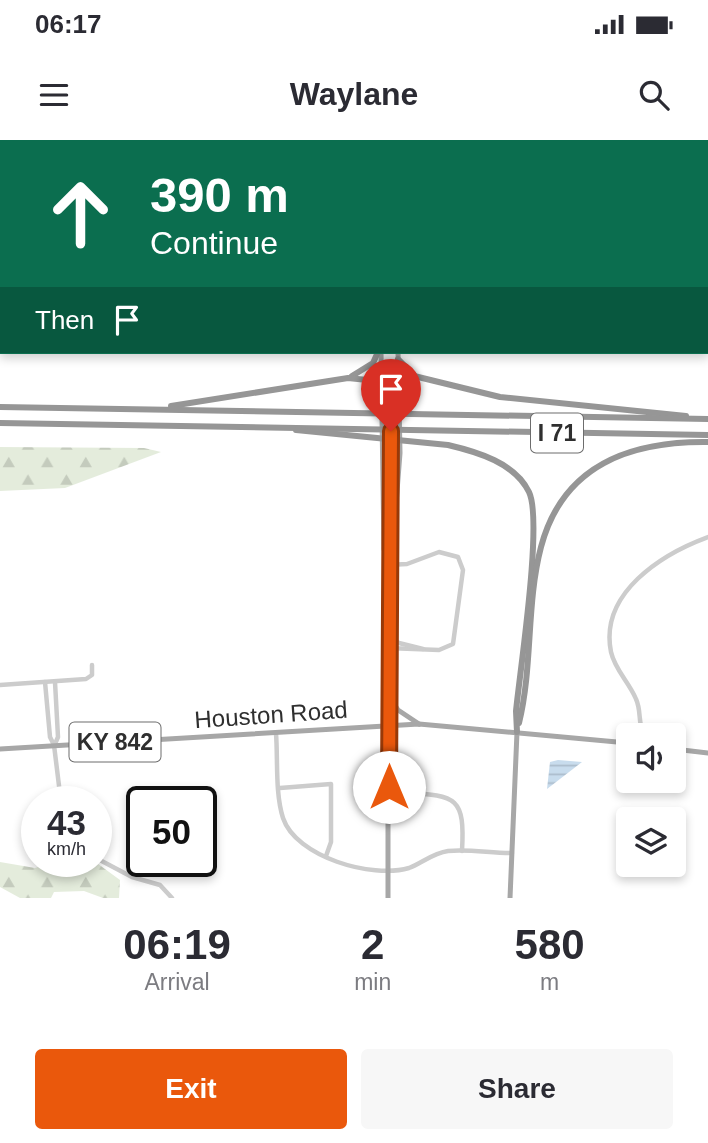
<!DOCTYPE html>
<style>
body{margin:0;font-family:Arial,sans-serif;background:#f7f7f7;color:#2b2b33;height:100vh;display:flex;flex-direction:column;font-size:26px;white-space:nowrap}
*{box-sizing:border-box;margin:0}
p{font-size:23px;color:#7c7c81}
.icon{flex:none;width:38px;height:38px;fill:none;stroke:currentColor;stroke-width:2;stroke-linecap:round;stroke-linejoin:round}
.map{position:relative;height:758px;overflow:hidden}
.panel{display:flex;flex-direction:column;background:#fff;flex:1}
.panel>*{flex:none}
.top-card{position:absolute;left:0px;top:0px;width:709px;height:214px;box-shadow:0 4px 10px #0003;background:#0b6e4f;color:#fff;overflow:hidden}
.buttons{position:absolute;left:616px;top:583px;display:grid;gap:14px}
.buttons a{display:grid;place-items:center;width:70px;height:70px;border-radius:7px;background:#fff;box-shadow:0 4px 10px #0003;font-size:35px}
.speed{position:absolute;left:21px;top:646px;display:flex;gap:14px;font-size:35px;font-weight:700;text-align:center}
.speed>*{display:grid;place-content:center;width:91px;height:91px;border-radius:50%;background:#fff;box-shadow:0 4px 10px #0003;line-height:1}
.speed small{font-size:18px;font-weight:400}
.speed .limit{border:4px solid #111;border-radius:10px;background:#fff;color:#111}
.pin{position:absolute;display:grid;place-items:center;width:60px;height:60px;color:#fff;margin:-72px -30px;border-radius:50% 50% 50% 0;rotate:-45deg;box-shadow:0 0 7px #0007}
.pin .icon{rotate:45deg}
.me{position:absolute;width:77px;margin:-38px;rotate:0deg;stroke-linejoin:round;filter:drop-shadow(0 0 5px #0008)}
.turn{display:flex;align-items:center;gap:24px;height:147px;padding:0 35px;font-size:32px}
.turn .icon{width:91px;height:91px;stroke-width:2.5}
.turn b{display:block;font-size:49px;line-height:60px}
.then{display:flex;align-items:center;height:66px;padding:0 35px;background:#0003;gap:14px;font-size:26px}
.eta{display:flex;justify-content:space-evenly;align-items:center;height:119px;text-align:center}
.eta b{font-size:42px;font-weight:700;line-height:49px}
.button{display:flex;gap:14px;margin-top:auto;padding:14px 35px}
.button a{flex:1;height:80px;border-radius:7px;background:#ea580c;color:#fff;font-size:28px;font-weight:700;line-height:80px;text-align:center}
.button a+a{background:#f7f7f7;color:#2b2b33}
.status{display:flex;justify-content:space-between;align-items:center;height:49px;padding:0 35px;background:#fff;direction:ltr}
.status svg{height:19px;fill:currentColor}
header{display:flex;justify-content:space-between;align-items:center;height:91px;padding:0 35px;background:#fff;font-size:32px;font-weight:700}
.map>svg:first-child{display:block}
.forest{fill:url(#forest-firs)}
.water{fill:url(#water-rules)}
.lines{fill:none;stroke-linecap:round;stroke-linejoin:round}
.minor{stroke:#ccc;stroke-width:4.5}
.major{stroke:#a7a7a7;stroke-width:5}
.highway{stroke:#969696;stroke-width:6}
.route-casing{stroke:#983908;stroke-width:18}
.route{stroke:#ea580c;stroke-width:12}
.labels{text-anchor:middle;stroke-width:7;stroke-linejoin:round;paint-order:stroke}
.shield{fill:#fff;stroke:#6d6d6d;stroke-width:2}
.shield-label{font-size:23px;font-weight:bold;fill:#2f2f2f}
.street-label{font-size:24px;fill:#2f2f2f;stroke:#fff}
</style>
<div class="status"><b>06:17</b><svg viewBox="0 0 49 12"><path d="M0 12V9h3v3zM5 12V6h3v6zM10 12V3h3v9zM15 12V0h3v12zM26 1h20v11H26zM47 4h2v5h-2z"/></svg></div>
<header><svg class="icon" aria-label="menu" viewBox="0 0 24 24"><path d="M4 6h16M4 12h16M4 18h16"/></svg>Waylane<svg class="icon" aria-label="search" viewBox="0 0 24 24"><circle cx="10" cy="10" r="6"/><path d="M15 15l6 6"/></svg></header>
<div class="map">
<svg width="708" height="758" viewBox="0 0 708 758">
<defs>
<pattern id="forest-firs" width="22" height="20" patternUnits="userSpaceOnUse" patternTransform="scale(1.75)"><rect width="22" height="20" fill="#e4ecdc"/><path d="M5 1l3.5 6h-7zM16 11l3.5 6h-7z" fill="#c4cbbd"/></pattern>
<pattern id="water-rules" width="6" height="5" patternUnits="userSpaceOnUse" patternTransform="scale(1.75)"><rect width="6" height="5" fill="#c8dced"/><path d="M0 2.5h6" fill="none" stroke="#acbdcc"/></pattern>
</defs>
<rect width="100%" height="100%" fill="#fff"/>
<g class="forest">
<path d="M0 307 144 308 161 312 65 348 0 351Z"/>
<path d="M56 721H94L120 740 119 758H103L84 751 54 752 51 758H20L0 747V722L35 728Z"/>
</g>
<path class="water" d="M558 620 582 622 547 649 550 622Z"/>
<g class="lines">
<g class="minor">
<path d="M53 0 55 2"/>
<path d="M266 0V2"/>
<path d="M313 0V2"/>
<path d="M0 1 1 0"/>
<path d="M85 2 87 0"/>
<path d="M219 2 223 0"/>
<path d="M0 73 2 72"/>
<path d="M0 99 2 101"/>
<path d="M0 152 2 151"/>
<path d="M707 163H708"/>
<path d="M388 425 407 424 439 412 458 417 463 430 453 504 439 510 388 508"/>
<path d="M388 495 399 503 423 509"/>
<path d="M45 542 50 597 54 605 61 662"/>
<path d="M55 542 58 597 55 604"/>
<path d="M0 545 86 539 92 535V525"/>
<path d="M276 593C278 620 275 653 283 678 296 717 372 739 409 728 422 723 433 713 448 711 468 709 491 713 512 713"/>
<path d="M632 595 639 587"/>
<path d="M645 595C637 584 642 572 636 559 629 542 615 530 611 512 599 453 662 414 708 397"/>
<path d="M280 648 331 644V702L326 716"/>
<path d="M406 653C457 655 465 658 462 711"/>
<path d="M96 718 132 737 160 745 172 758"/>
</g>
<g class="major">
<path d="M349 0V2"/>
<path d="M617 2 618 0"/>
<path d="M381 212 384 409 388 425V758"/>
<path d="M395 377 400 313 398 212"/>
<path d="M389 556 398 570 419 584"/>
<path d="M0 609 419 584 628 603"/>
<path d="M674 609 708 613"/>
<path d="M510 758 517 592"/>
</g>
<g class="highway">
<path d="M398 219 414 235"/>
<path d="M352 236 373 223 378 212"/>
<path d="M382 244 406 234 500 257 686 276"/>
<path d="M171 266 348 238 377 241 387 251 392 265 393 410"/>
<path d="M0 267 708 279"/>
<path d="M0 283 708 295"/>
<path d="M296 290 448 305C478 312 515 323 529 352 543 381 520 530 516 571L517 592"/>
<path d="M519 583C533 526 526 464 541 407 563 324 631 301 708 302"/>
</g>
</g>
<g class="lines">
<g class="route-casing">
<path id="route" d="M389 647 391 291"/>
</g>
<use href="#route" class="route"/>
</g>
<g class="labels">
<g class="shield">
<rect x="531" y="273.5" width="52" height="39" rx="5"/>
<rect x="69.5" y="582.5" width="91" height="39" rx="5"/>
</g>
<g class="shield-label">
<text x="557" y="301">I 71</text>
<text x="115" y="610">KY 842</text>
</g>
<g class="street-label">
<text transform="translate(271 575) rotate(-4)" y="8">Houston Road</text>
</g>
</g>
</svg>
<div class="buttons">
<a><svg class="icon" aria-label="sound" viewBox="0 0 24 24"><path d="M4 9h4l5-4v14l-5-4H4zM17 9q2 3 0 6"/></svg></a>
<a><svg class="icon" aria-label="layers" viewBox="0 0 24 24"><path d="M12 4l9 5-9 5-9-5zM3 14l9 5 9-5"/></svg></a>
</div>
<div class="speed"><div>43<small>km/h</small></div><div class="limit">50</div></div>
<div class="pin" style="left:391px;top:291px;background:#d93025"><svg class="icon" aria-label="arrive" viewBox="0 0 24 24"><path d="M6 21V4h12l-3 4 3 4H6"/></svg></div>
<svg class="me" style="left:389px;top:647px" viewBox="-20 -20 40 40"><circle r="19" fill="#fff"/><path d="M0-13L10 11 0 6-10 11z" fill="#ea580c"/></svg>
<div class="top-card">
<div class="turn"><svg class="icon" aria-label="ahead" viewBox="0 0 24 24"><path d="M12 20V5M6 11l6-6 6 6"/></svg><div><b>390 m</b>Continue</div></div>
<div class="then">Then<svg class="icon" aria-label="arrive" viewBox="0 0 24 24"><path d="M6 21V4h12l-3 4 3 4H6"/></svg></div>
</div>
</div>
<section class="panel">
<div class="eta">
<div><b>06:19</b><p>Arrival</p></div>
<div><b>2</b><p>min</p></div>
<div><b>580</b><p>m</p></div>
</div>
<div class="button"><a>Exit</a><a>Share</a></div>
</section>
